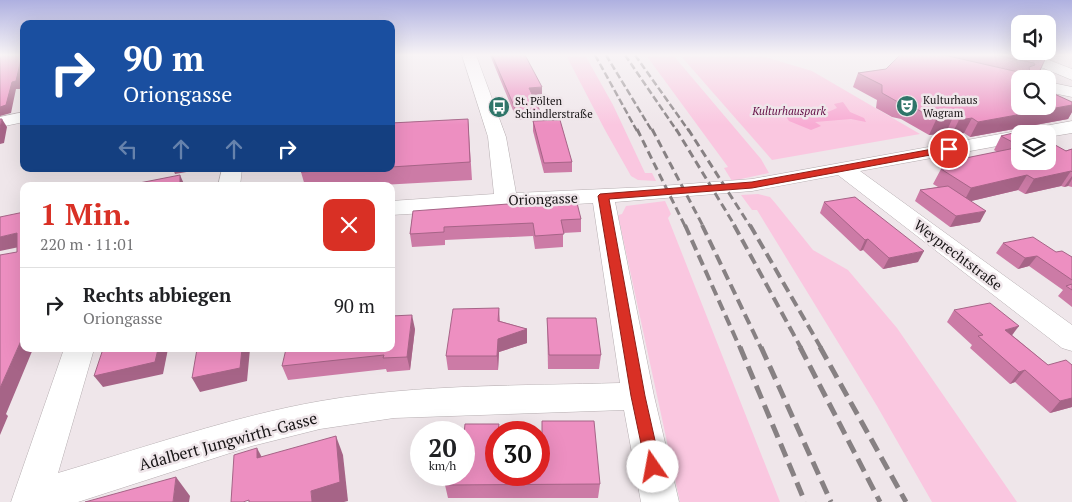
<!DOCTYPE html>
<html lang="de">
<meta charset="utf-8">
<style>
body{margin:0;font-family:"PT Serif",serif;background:#f6f6f6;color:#202124;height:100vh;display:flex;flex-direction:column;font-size:19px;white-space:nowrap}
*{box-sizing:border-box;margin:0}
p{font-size:16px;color:#757577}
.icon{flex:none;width:28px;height:28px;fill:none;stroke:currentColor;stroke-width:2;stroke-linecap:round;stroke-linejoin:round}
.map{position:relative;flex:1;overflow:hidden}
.drawer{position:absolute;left:20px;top:182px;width:375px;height:170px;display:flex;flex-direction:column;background:#fff;border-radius:10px;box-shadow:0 5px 20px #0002}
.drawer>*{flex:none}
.guide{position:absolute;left:20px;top:20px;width:375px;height:152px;border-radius:10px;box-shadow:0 5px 20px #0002;background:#1a4fa0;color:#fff;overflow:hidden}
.tools{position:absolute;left:1011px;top:15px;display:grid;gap:10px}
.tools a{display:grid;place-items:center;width:45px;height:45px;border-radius:10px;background:#fff;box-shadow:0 5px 20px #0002;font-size:25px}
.speed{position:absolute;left:410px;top:421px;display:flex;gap:10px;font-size:25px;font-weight:700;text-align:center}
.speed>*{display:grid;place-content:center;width:65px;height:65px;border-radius:50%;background:#fff;box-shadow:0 5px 20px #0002;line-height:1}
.speed small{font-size:12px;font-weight:400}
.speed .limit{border:8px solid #d22;background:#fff;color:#111}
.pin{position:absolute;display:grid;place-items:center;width:42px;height:42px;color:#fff;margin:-21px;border:2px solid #fff;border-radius:50%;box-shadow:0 1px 5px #0007}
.me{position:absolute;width:55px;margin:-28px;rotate:348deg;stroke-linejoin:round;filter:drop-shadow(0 0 4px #0008)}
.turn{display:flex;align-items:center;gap:18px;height:105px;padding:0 20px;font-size:22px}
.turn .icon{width:65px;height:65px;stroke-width:2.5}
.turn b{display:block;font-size:35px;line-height:42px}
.lanes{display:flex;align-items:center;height:48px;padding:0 20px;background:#0003;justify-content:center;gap:25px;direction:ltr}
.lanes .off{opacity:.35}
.round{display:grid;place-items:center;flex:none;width:52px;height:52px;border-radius:10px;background:#f6f6f6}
.overview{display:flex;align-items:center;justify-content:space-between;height:85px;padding:0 20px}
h1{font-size:30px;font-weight:600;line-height:38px;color:#d93025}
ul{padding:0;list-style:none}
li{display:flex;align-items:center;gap:15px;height:75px;padding:0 20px;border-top:1px solid #e0e0e0}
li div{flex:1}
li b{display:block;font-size:19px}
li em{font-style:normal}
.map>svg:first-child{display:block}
.green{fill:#fac7e0}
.water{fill:#f8abd3}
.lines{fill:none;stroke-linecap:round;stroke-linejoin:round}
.street-casing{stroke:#b6aeb1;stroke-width:1}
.street{fill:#fff;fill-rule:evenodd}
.rail-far3{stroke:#878183;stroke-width:2.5;stroke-dasharray:7 3;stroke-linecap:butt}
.rail-far2{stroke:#878183;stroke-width:3;stroke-dasharray:8 4.5;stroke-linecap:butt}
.rail-far1{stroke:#878183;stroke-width:4;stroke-dasharray:11 5.5;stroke-linecap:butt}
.rail{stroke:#878183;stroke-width:5;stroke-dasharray:14 7;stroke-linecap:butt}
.wall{fill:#cc7ba6}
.shaded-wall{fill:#a66487}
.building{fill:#ed8fc1;stroke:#a66487}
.route{fill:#d93025;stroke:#8d1f18}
.labels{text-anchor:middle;stroke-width:5;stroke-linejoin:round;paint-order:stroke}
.far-poi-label{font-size:11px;fill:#161314;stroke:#efe6ea;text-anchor:start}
.far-park-label{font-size:11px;font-style:italic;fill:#600b42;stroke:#efe6ea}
.street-label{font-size:14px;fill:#161314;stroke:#efe6ea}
.near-street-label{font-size:16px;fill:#161314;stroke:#efe6ea}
</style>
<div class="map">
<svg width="1072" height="502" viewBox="0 0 1072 502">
<rect width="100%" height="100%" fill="#efe6ea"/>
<g class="green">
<path d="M566 55H585L613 105 645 173H652L656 181 638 180 631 176 605 130Z"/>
<path d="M646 55H673L761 159 769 173 732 181 724 168 728 167Z"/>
<path d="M680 55H759L812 71 920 134 772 160Z"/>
<path d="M758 194 770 197 776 204 813 250 848 270 897 328 1017 502H932L877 406 757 210H752L741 195Z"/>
<path d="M665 201 671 214 668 218 780 502H680L618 215 622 214 626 206Z"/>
</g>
<path class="water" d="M843 102 850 112 864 118 866 122 851 119 815 122 821 126 811 130 789 121 783 112 800 109 813 113 828 112 837 108 834 104Z"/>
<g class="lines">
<g class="street-casing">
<g id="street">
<path d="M462 55H476L506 137 516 193 648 187 752 179 1072 121V133L1048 137V134H1020V142L860 171 1072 325V351L1062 348 838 175 752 191 615 202 654 396 679 502H641L624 410 394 418 320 429 252 446 78 502H11L64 349H94L58 473C143 448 234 416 321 401 419 384 520 386 620 383L593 203 391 215V201L494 194 488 137Z"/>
<path d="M1017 55H1036L1072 69V80L1019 58Z"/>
<path d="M1048 82 1072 87V97L1048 92Z"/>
<path d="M24 112V122L0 127V117Z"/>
<path d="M222 169H242L240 186H218Z"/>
</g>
</g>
<use href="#street" class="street"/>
<g class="rail-far3">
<path d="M595 55 637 131"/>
<path d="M606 55 652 131"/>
<path d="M625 55 677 131"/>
<path d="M635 55 689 131"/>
</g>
<g class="rail-far2">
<path d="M637 129 685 226"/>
<path d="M652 129 703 226"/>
<path d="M676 129 735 226"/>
<path d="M688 129 750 226"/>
</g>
<g class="rail-far1">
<path d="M685 225 740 348"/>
<path d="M702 225 761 348"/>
<path d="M734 225 801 348"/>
<path d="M750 225 821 348"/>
</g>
<g class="rail">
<path d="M740 347 805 502"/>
<path d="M761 347 831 502"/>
<path d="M800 347 880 502"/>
<path d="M820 347 906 502"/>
</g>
</g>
<g class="wall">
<path d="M490 55H525L542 94 532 95 540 118 517 120Z"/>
<path d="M900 55H1046L1020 106 1072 102V112L1068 119 970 137 964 133 951 136 946 133 929 135 901 119 892 117 876 108 877 100 853 87 858 73 886 69Z"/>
<path d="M468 119 472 180 363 186H305L301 172 302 169H391V123Z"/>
<path d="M533 121 572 162V172L544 173 533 131Z"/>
<path d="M1020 134V161L1072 149V187L1068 186 1064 187 1061 186 1025 194 1018 190 971 201 980 222 950 227 915 201 920 190 938 187 933 184 941 169H943L946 162 997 152 994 150 1001 136Z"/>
<path d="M824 202 918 262 883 269 863 250 860 251 820 213Z"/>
<path d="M413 211 581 219V232L563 233V247L535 249 533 236 445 240V245L412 247 410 234Z"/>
<path d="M1003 243 1056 252 1072 257V307L1058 296 1063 290 1029 266 1018 269 996 253Z"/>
<path d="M499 308 500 321 527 329V343L499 352 498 370H448L446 356Z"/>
<path d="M954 310 1012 335 1048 365H1072V407L1050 413 1015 382 1010 384 970 348 972 345 947 322Z"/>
<path d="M547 318 601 355 599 369H548Z"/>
<path d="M415 329 410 370 387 372 386 369 288 380 282 366 391 349Z"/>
<path d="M542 421 600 484 598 498H448L445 485 446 478H444L443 475H464L499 424V432H496V475L542 438Z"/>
</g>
<g class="shaded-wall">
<path d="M22 55H24V74L21 89H16L11 113 0 116V107L12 82Z"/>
<path d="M542 87V94L529 95V88Z"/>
<path d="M1072 105V112L1068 119 970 137 978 122Z"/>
<path d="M540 111V118L517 120V113Z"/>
<path d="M953 117 946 133 929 135 936 120Z"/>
<path d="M972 118 964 133 951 136 959 120Z"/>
<path d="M2 119 7 127 4 143 0 144V128Z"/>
<path d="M173 169H199L198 170 175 174Z"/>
<path d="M1071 171 1061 186 1025 194 1034 179Z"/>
<path d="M180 175 185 186H180Z"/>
<path d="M1027 175 1018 190 963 203 971 188Z"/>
<path d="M1072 176V179L1068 186 1064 187Z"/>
<path d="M986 211 980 222 950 227 956 216Z"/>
<path d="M17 233 24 246 0 251V237Z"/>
<path d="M868 239 863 250 860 251 865 240Z"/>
<path d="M924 251 918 262 883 269 889 258Z"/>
<path d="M1037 256 1029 266 1018 269 1025 258Z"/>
<path d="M412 315 415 329 410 370 407 357Z"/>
<path d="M1019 326 1010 338 1005 330Z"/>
<path d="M527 329V343L499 352 498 370 497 356 498 339Z"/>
<path d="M24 334V349H33L6 414 8 416 0 435V388Z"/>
<path d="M158 349H168L163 374 103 387 94 376Z"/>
<path d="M242 349H250L247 381 200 392 192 378Z"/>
<path d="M1025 370 1015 382 1010 384 1019 372Z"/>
<path d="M1072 398V407L1050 413 1060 401Z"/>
<path d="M336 436 343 455 348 501 344 502H312L311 491Z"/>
<path d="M257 448 267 467 257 458Z"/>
<path d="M176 477 190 496 189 502H173Z"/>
</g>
<g class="building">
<path d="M0 55H22L16 81 12 82 6 105 0 107Z"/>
<path d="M492 55H525L542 87 529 88 540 111 517 113Z"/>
<path d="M900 55H944L1027 74 1030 72 1029 67 1035 65 1034 63 996 55H1047L1036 79H1020V106H1048V91L1072 102V105L978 122 972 118 959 120 953 117 936 120 908 104 898 102 882 93V85L858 73 886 69Z"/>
<path d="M0 119H2L0 128Z"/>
<path d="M468 119 470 162 391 167V123Z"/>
<path d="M560 120 572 162 544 163 533 121Z"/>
<path d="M1025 130 1032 134H1020V146L1001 136Z"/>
<path d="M1048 141 1066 151 1072 149V172L1071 171 1034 179 1027 175 971 188 941 169 953 167 946 162 1020 147V161H1048Z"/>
<path d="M302 169H355L301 172Z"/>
<path d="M180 175V186H124Z"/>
<path d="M948 186 986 211 956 216 920 190Z"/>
<path d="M855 197 924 251 889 258 868 239 865 240 824 202Z"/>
<path d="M576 199 581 219 561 220 564 234 535 236 533 223 444 227V232L410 234 413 211Z"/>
<path d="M24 212V334L0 388V255L17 252V233L0 237V217Z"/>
<path d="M1033 237 1056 252 1062 251 1072 257V280L1037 256 1025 258 1003 243Z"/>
<path d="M1072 284V290L1066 286Z"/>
<path d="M990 303 1019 326 1005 330 1048 365 1066 360 1072 365V398L1060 401 1025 370 1019 372 978 336 983 335 954 310Z"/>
<path d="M499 308 498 321 527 329 498 339 497 356H446L453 309Z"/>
<path d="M412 315 407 357 383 358 384 355 282 366 286 349H391V316Z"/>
<path d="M547 318H596L601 355H549Z"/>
<path d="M103 349H158L155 362 94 376Z"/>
<path d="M197 349H242L240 368 192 378Z"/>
<path d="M542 421H594L600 484 445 485 446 475H464V434L465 424H499L498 432H496V475H539V438H542Z"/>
<path d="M336 436 340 482 311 491 312 502H249V500L243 502H231L234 455 257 448V458Z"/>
<path d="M176 477 173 502H85Z"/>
</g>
<linearGradient id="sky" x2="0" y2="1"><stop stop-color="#aeb0e0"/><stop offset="0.44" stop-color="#f8f4f6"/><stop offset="1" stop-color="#f8f4f6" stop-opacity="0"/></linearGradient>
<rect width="1072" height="125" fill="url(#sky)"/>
<path class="route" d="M949 146 952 147V151L752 188 609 199 645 396 661 467 659 472 653 474 647 472 631 396 598 196 600 194 752 182Z"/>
<defs>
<g id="theatre-disc" transform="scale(1.125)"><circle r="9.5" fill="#2f7569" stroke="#efe6ea"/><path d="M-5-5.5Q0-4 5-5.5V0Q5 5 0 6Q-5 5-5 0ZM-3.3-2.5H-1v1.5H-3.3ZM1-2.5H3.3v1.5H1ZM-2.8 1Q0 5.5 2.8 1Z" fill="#fff"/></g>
<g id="bus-disc" transform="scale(1.125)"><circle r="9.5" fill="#2f7569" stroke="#efe6ea"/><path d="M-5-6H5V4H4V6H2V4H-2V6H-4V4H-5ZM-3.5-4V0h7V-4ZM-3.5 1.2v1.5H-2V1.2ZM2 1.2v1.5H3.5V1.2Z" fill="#fff"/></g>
</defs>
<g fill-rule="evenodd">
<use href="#theatre-disc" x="907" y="106"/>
<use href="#bus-disc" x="499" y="107"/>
</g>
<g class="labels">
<g class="far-poi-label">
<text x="923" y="104">Kulturhaus<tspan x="923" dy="13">Wagram</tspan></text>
<text x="515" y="105">St. Pölten<tspan x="515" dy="13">Schindlerstraße</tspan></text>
</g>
<g class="far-park-label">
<text x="789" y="115">Kulturhauspark</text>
</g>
<g class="street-label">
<text transform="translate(543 199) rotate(-2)" y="5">Oriongasse</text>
<text transform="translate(958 255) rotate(37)" y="5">Weyprechtstraße</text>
</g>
<g class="near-street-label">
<text transform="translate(228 441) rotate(-15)" y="6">Adalbert Jungwirth-Gasse</text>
</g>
</g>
</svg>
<div class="tools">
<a><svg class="icon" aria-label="sound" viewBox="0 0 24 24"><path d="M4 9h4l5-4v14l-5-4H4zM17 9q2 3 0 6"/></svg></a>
<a><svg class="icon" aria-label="search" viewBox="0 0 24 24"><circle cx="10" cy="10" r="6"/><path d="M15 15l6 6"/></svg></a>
<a><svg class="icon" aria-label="layers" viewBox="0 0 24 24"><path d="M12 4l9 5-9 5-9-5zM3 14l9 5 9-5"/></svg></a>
</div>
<div class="speed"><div>20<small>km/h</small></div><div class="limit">30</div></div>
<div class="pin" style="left:949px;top:149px;background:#d93025"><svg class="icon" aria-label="arrive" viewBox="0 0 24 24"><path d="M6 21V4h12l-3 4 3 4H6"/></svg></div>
<svg class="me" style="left:653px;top:467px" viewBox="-20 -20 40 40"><circle r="19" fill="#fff"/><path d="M0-13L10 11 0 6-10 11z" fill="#d93025"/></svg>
<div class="guide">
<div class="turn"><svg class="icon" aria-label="right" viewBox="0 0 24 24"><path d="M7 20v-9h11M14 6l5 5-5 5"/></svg><div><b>90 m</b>Oriongasse</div></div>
<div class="lanes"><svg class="icon off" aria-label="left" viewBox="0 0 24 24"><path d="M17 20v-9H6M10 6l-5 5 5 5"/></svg><svg class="icon off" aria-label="ahead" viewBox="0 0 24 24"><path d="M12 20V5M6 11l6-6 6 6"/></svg><svg class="icon off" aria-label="ahead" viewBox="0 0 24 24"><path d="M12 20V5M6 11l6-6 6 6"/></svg><svg class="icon" aria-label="right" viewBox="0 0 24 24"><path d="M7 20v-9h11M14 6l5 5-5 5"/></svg></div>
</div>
<section class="drawer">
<div class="overview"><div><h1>1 Min.</h1><p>220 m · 11:01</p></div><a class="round" style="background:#d93025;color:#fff"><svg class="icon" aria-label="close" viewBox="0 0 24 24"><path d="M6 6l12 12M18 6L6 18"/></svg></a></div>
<ul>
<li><svg class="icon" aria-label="right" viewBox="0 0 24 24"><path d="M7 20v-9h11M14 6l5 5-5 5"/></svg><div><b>Rechts abbiegen</b><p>Oriongasse</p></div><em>90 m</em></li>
</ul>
</section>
</div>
